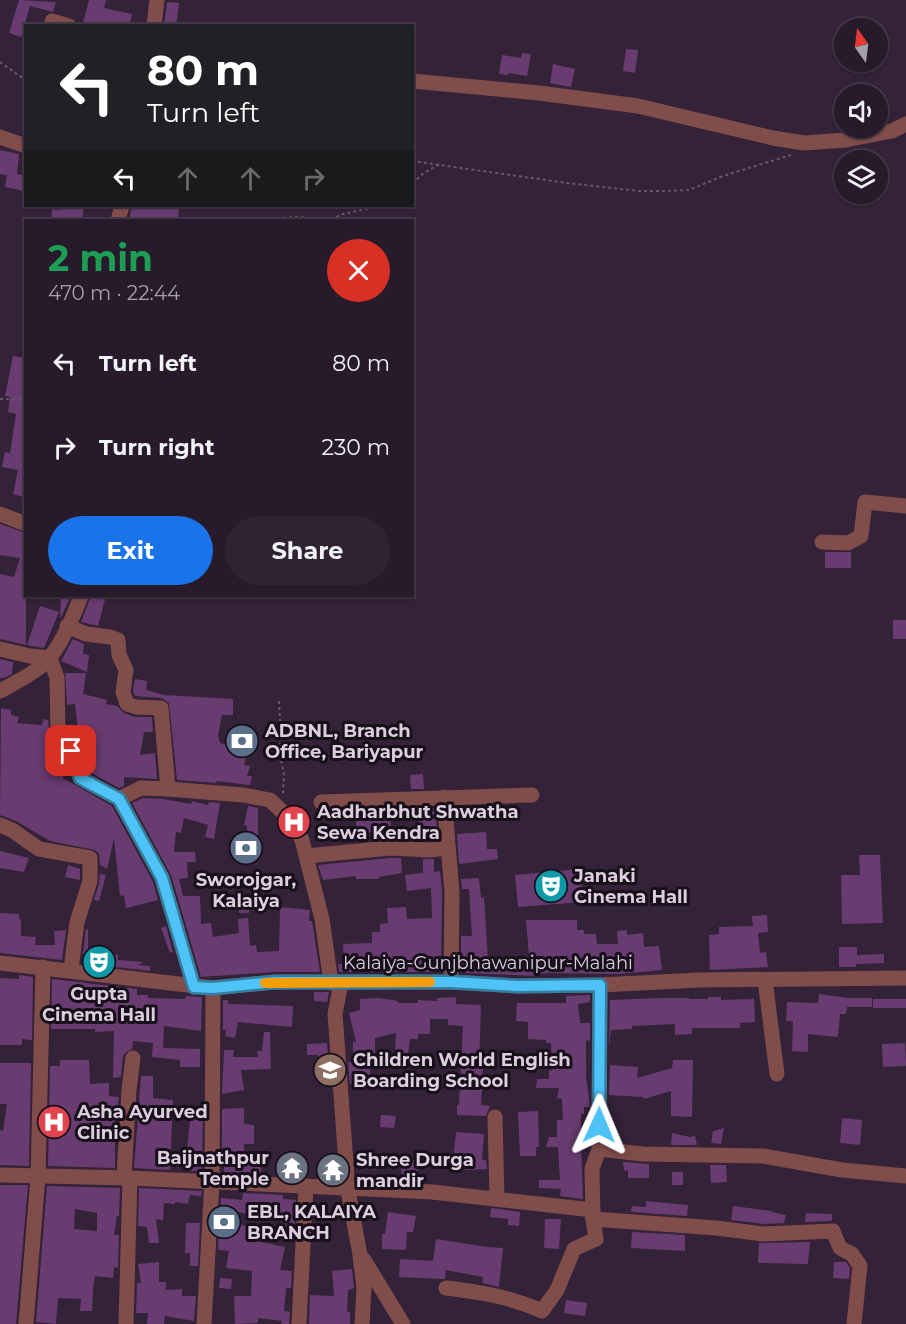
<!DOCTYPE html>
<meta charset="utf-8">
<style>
body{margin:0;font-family:Montserrat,sans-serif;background:#2f2332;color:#f1f3f6;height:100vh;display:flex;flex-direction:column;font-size:22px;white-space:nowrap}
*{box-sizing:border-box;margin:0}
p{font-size:20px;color:#a4a1a8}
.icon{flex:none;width:33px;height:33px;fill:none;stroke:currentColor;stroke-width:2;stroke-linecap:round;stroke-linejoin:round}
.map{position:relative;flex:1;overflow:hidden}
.drawer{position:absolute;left:24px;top:219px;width:390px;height:378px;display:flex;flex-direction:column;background:#271a2a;border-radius:0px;box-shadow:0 2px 4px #0004,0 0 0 2px #433847}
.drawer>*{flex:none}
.top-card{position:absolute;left:24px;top:24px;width:390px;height:183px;border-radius:0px;box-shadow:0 2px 4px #0004,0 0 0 2px #433847;background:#202124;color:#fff;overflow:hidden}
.needle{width:39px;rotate:346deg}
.fabs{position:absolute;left:834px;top:18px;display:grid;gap:12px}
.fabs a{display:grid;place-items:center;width:54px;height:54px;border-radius:50%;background:#271a2a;box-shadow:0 2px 4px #0004,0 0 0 2px #433847;font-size:30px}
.pin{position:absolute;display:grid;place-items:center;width:51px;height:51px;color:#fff;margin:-26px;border-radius:12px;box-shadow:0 3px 9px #0006}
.me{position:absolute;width:66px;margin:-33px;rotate:1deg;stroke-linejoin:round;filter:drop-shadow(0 0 4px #0008)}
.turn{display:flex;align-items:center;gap:21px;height:126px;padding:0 24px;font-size:27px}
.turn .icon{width:78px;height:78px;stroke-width:2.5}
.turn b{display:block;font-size:42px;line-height:51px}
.lanes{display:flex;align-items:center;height:57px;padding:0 24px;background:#0003;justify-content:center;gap:30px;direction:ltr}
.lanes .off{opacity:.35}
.round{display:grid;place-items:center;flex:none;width:63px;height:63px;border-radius:32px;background:#2f2332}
.overview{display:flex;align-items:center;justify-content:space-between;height:102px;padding:0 24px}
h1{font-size:36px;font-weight:700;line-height:45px;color:#1e9e55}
.button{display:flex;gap:12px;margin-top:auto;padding:12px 24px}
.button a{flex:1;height:69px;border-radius:36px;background:#1a73e8;color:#fff;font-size:24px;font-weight:700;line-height:69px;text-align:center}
.button a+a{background:#2f2332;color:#f1f3f6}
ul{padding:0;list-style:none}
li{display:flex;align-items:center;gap:18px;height:84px;padding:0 24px}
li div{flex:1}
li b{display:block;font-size:22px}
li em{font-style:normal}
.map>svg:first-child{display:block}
.building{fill:#683c71;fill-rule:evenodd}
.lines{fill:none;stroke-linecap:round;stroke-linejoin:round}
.path{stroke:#67576b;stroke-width:2;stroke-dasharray:3 3;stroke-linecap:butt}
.minor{stroke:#814d4b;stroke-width:15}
.route-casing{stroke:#337fa1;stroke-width:15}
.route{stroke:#4fc3f7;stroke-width:10}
.slow{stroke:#f59e0b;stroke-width:10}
.labels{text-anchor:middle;stroke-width:6;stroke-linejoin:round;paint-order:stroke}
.poi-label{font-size:18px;font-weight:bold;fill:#dbcfde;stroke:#170f19;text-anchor:start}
.street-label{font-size:18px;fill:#dbcfde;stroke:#170f19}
</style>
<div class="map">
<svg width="906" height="1324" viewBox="0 0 906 1324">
<rect width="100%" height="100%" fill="#342238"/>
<g class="building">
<path d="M19 0 56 2 53 12 30 6 21 37 9 33Z"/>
<path d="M89 0H106L104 8 132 14 129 26H92L83 23Z"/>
<path d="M167 2 179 3 176 26H164Z"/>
<path d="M626 49 638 50 635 73 623 71Z"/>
<path d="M522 53 531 54 527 76 509 73 508 75 499 74 502 55 521 58Z"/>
<path d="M553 64 575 69 571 87 550 83Z"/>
<path d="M0 150 19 154 17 174 26 176 24 191 5 187 7 175 0 174Z"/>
<path d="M60 206H84L82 220H51L52 209 59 210Z"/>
<path d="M132 206H179L178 220H129Z"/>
<path d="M13 356 26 358 23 428 26 429V434L23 453 26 454V498L13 494 18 470 2 467 5 452 10 453 16 414 8 412 10 397 5 396Z"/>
<path d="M0 524 26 533V645L0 639V574L14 577 20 558 0 555Z"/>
<rect x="825" y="552" width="26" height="16"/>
<path d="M61 596H71L60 619Z"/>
<path d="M91 596 105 599 98 626 81 622Z"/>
<path d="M40 606 59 612 44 648 27 645Z"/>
<rect x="893" y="620" width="13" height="19"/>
<path d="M73 639 84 644 83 654 89 655 87 672 61 661Z"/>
<path d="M0 659 13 662 12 674 3 678H0Z"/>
<path d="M65 673H86L83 694 107 700 106 704 117 706 124 713 135 717H152L153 732H144L140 755 155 753 157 779 124 777V786L119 788 88 771 80 747 75 704 67 705Z"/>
<path d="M135 679 147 681 146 690 164 695 233 699V715H222L218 735 220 743 248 752 244 765 250 766 247 776H252L250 785 216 781 217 783 177 780 169 703 162 698 135 696 133 691Z"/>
<path d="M1 708 11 710V715L19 717 17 723 42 725 43 719 48 720 50 738 64 761 63 778 112 806 153 882 158 900 126 908 124 895 120 896 114 838 107 869 100 865 99 854 95 850 50 841 16 821 0 815Z"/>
<path d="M423 774 424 789H411L410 775Z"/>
<path d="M143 798 163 799 191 804 192 801 208 805 209 802 220 803 214 839 205 837 208 825 184 818 181 833 176 832 174 852H195L196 862H187L188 878 179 879 183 896H200L201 924 211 923 213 937 239 933 238 919 248 918 250 946 256 945 257 952 279 951 280 907 310 910 309 921H312L320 972H275L201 977 171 875 132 803Z"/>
<path d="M248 806 258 808V842H247V826L244 825Z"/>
<path d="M435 808 438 839H402L401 829 419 828 418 809Z"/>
<path d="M390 811 391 831 356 833V816L363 815V813Z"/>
<path d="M486 832 487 849H497L498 859 459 864 457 834Z"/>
<path d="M0 851 29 858 24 872 0 868Z"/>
<path d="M859 855H880L883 923 842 924 841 875H860Z"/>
<path d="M390 858H401L402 873 379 877V879H356V876L323 880 318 865Z"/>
<path d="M423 859H434V872L440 871 442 891 441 971 439 972H339L338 964H344L343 944 372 943V932H380V924L388 923 387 908 406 907 407 919 432 918 431 888 407 891 405 875 423 873Z"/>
<path d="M68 865 80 869V880L65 877Z"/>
<path d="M580 869 583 902 518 907 515 875Z"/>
<path d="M100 874 106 875 99 901 94 900 99 884Z"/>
<path d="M479 878 481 898 484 897 488 960 529 956 526 920H577V930H584V934H596L597 944H618L617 931 627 930V935L643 933 644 947 659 946 662 970 618 974 549 973 538 974 539 976 466 973 465 970H461V936H472L469 889H462L461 879Z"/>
<rect x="239" y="900" width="10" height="13"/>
<path d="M0 913 19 914V919H21V936L36 937 35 945H55L54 931 66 930 62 960 0 953Z"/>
<path d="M767 915 768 932 758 933 760 953 766 952 768 967 710 970 709 935 719 934V927L753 926 752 916Z"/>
<path d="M166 926 173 952 170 953 161 928Z"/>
<path d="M86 929H88V952L118 955V960L144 962 138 965 150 966V971L82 963Z"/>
<path d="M839 947H857V955L884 954V963L856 964V967H839Z"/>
<path d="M19 975 33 977 32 1040 22 1039V1045H0V978L19 979Z"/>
<path d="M52 979 137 989V995H148V998L185 999 186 996 202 997 201 1031 164 1026 163 1048 200 1049V1067H180V1060L152 1057 153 1043 133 1041 132 1049 126 1052 123 1056 121 1077 113 1078 114 1031 95 1032V1029H51Z"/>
<path d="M314 992H329L327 1002 314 1001Z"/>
<path d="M819 994 848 998H872V1007H847L846 1014H840L838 1037 808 1034V1052L792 1051 793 1021H786L787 1002 818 1003Z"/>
<path d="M590 995V1002L578 1004 580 1023H590V1041L586 1040V1076L590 1107H584V1114H581V1134H584V1146H581L583 1199 560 1196 561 1189 539 1188V1180H560L558 1147H546L549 1137H557V1120H563L562 1099 557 1098 559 1088H536L537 1079H549V1070L552 1071 551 1043H546V1040L528 1039V1022L516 1021 517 1003H566V996Z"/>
<path d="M456 997V1004L481 1005 479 1067H483L481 1105 490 1106 486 1116 457 1115V1105H459L463 1026 448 1025V1019H430V1034H418V1039H410L408 1054H395L396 1033 375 1038V1055H370V1085L350 1084 348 1062H353V1042H356L349 1013 360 1010V999L379 998 398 1001V1003H418V1000L437 1001V998Z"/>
<path d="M708 997H721V1000L754 999 755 1022 740 1023V1028H692V1034L675 1035V1024L632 1026V1029L611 1030 609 1049 610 1000 662 998H689V999H708Z"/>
<rect x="873" y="999" width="33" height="9"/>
<path d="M223 1000H228V1004L293 1006 292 1027 238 1022 235 1038 225 1036 226 1030H223Z"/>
<path d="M264 1032H270L271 1069 241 1070 244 1090 222 1094 224 1050H234L233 1057H258L257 1051H262Z"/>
<path d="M327 1043 330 1084H326L325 1076 319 1077 318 1055H307V1044Z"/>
<path d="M905 1043 906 1066 883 1067 882 1044Z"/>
<path d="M60 1060H89L90 1084 109 1083V1096L119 1097 115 1124V1168L48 1166 50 1066H60Z"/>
<path d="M673 1060H693L692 1117 671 1116V1091L644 1099 643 1097 609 1095 610 1065 638 1067 637 1078 672 1068Z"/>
<path d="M0 1063H31L29 1166 0 1165V1130L3 1131 7 1104H0Z"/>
<path d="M141 1076H153V1098L173 1100 170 1170 134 1168Z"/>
<path d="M244 1108V1124L254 1125V1144H244L245 1162H260L262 1174 224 1173V1166H222V1109Z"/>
<path d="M191 1110H203L202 1167 200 1171H185Z"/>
<path d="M538 1111 539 1147H536V1156H520L518 1112Z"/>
<path d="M381 1115 396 1116 394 1128 380 1127Z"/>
<path d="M842 1118 862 1120 860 1145 840 1143Z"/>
<path d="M724 1128 721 1144 711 1143 713 1131Z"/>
<path d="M456 1132 484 1134 482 1160H486L487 1169 466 1170 465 1163H443L442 1153H454Z"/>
<path d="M672 1133 690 1137 695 1136 697 1145H671Z"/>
<path d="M361 1153 389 1156 387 1165 378 1164 377 1170 363 1168 364 1162H360Z"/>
<path d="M401 1160H417L418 1182 402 1181Z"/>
<path d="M623 1162 649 1164V1178H628V1170L624 1171Z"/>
<path d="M710 1165H726L727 1182 711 1183Z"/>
<rect x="672" y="1172" width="11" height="13"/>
<path d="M0 1185H28L16 1324H0Z"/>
<path d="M47 1186 120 1188 119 1216H117L114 1235H119L118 1268 114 1267 113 1278 95 1276 93 1290 92 1311H80L81 1299 58 1298 56 1324 36 1322ZM75 1209 97 1213V1231L74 1229Z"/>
<path d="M139 1188 202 1191 201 1196 190 1195 188 1204 175 1202V1204L164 1203 163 1220 156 1219 159 1243H149L147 1227 138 1226Z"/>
<path d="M243 1193 283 1195V1199L296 1200 294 1239H281L282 1216 254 1215 220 1209 221 1198 242 1200Z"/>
<path d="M646 1201 688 1205 687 1216 631 1212 632 1206 646 1207Z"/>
<path d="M733 1206 772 1211V1212L786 1215 784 1223 764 1224 731 1220Z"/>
<path d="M491 1208 520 1212 519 1226 508 1225V1219L490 1217Z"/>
<path d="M388 1212 416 1216 413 1232H407L406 1250 382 1249V1234H385Z"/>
<path d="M806 1213 832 1214V1221L805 1222Z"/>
<path d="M545 1219H561L559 1249 544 1248Z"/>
<path d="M186 1223H200L198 1266H190V1253H185Z"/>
<path d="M219 1224 253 1226 252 1233 257 1234V1241L285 1247 280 1270 292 1271 291 1288H286L284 1311 290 1312 289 1324H281L282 1321 258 1318V1323L235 1324 234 1296H251L252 1271 226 1268 229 1251 218 1250Z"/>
<path d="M632 1232 685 1235V1251L631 1248Z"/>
<path d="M436 1239 487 1247 503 1248 499 1287 482 1283 483 1277 446 1270 445 1279H443L399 1277 400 1259 433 1261Z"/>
<path d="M810 1242 808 1264 758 1263 759 1243Z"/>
<path d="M159 1262V1282H166V1290L182 1289V1296H196L194 1321 165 1316 164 1324H147L148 1313H136L137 1283H141L138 1264Z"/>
<path d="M834 1262H846L850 1268 849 1279 833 1278Z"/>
<path d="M352 1269 354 1288 348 1290 347 1312H350V1324H309L310 1295 334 1296 332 1271Z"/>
<path d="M220 1278 232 1279 231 1289 219 1288Z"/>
<path d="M566 1300 587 1303 585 1316 564 1313Z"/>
</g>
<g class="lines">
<g class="path">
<path d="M0 62 24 79"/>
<path d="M412 161 567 183 639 191H665L689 190 723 176 791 155"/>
<path d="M412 183 424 173 440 164"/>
<path d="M277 218 298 217 330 220 343 214 381 206"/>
<path d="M0 399 26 400"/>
<path d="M279 701 281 735 279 751 284 774 283 794"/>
</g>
<g class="minor">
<path d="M52 21 69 26"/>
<path d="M154 26 157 0"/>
<path d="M412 81 539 93 638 106 773 138 804 143 846 140 892 131 906 124"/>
<path d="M0 137 26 146"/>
<path d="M118 220 122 206"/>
<path d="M0 514 26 524"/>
<path d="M822 542 848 543 861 536 865 502 906 506"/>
<path d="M67 626 86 634 110 637 118 640 119 655 126 670 123 692 127 704 136 707 161 708 168 789"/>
<path d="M0 649 30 656 50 658"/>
<path d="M50 658 57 678 58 733 71 751 80 778 119 799 162 878 194 987"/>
<path d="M0 691C15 683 41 670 51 656 64 639 74 615 81 596"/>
<path d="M444 797 452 892 451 982"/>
<path d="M119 799 141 788 168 789 243 795 270 800 291 820 302 840 322 919 331 983"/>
<path d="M321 802 532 795"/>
<path d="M0 825 12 830 39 849 90 858V881L77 922 71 970"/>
<path d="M306 856 390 848 430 850 447 848"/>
<path d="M0 963 213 988 275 982H451L518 986 600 985 699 980 906 978"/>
<path d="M765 980 777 1074"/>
<path d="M341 983 335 1014 348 1190 360 1255 364 1288 362 1324"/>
<path d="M600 985 599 1149 592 1169 593 1219 716 1228 764 1234 833 1231 840 1248 852 1254 860 1266 854 1324"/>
<path d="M495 1117 497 1199"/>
<path d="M599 1149 643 1154 763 1156 842 1170 906 1176"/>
<path d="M0 1175 130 1178 432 1192 593 1210"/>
<path d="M124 1177 129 1090 133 1058"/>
<path d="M364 1260 403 1324"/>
<path d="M446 1288C480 1292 511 1297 542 1311L557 1290 574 1249 596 1239 593 1219"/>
<path d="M26 1324 38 1177 43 967"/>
<path d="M126 1324 130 1178"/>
<path d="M204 1324 212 1181 213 988"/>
<path d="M299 1324 306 1186"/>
</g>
</g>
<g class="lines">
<g class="route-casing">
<path id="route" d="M71 751 80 778 119 799 162 878 194 987 213 988 275 982H451L518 986 600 985 599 1125"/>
</g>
<use href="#route" class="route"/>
<path class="slow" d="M265 983 430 982"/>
</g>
<defs>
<g id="bank-disc" transform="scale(1.725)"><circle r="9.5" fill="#5c6f8a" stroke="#170f19"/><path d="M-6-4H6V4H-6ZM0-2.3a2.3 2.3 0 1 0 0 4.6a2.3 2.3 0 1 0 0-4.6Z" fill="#fff"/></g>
<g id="hospital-disc" transform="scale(1.725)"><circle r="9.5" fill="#e0444e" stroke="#170f19"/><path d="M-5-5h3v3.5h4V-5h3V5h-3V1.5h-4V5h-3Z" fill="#fff"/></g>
<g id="theatre-disc" transform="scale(1.725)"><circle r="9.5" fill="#0f9aa8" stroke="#170f19"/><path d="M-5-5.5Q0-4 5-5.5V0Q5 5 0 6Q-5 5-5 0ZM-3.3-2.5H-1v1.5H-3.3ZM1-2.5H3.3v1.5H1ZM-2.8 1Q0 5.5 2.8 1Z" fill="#fff"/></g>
<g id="school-disc" transform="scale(1.725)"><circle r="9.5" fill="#8d6e63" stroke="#170f19"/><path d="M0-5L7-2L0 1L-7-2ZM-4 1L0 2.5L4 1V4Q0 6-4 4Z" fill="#fff"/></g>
<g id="temple-disc" transform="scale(1.725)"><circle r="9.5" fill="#6b7280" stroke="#170f19"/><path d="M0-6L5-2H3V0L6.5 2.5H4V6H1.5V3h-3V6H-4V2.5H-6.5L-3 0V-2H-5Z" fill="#fff"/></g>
</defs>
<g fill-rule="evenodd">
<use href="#bank-disc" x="242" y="741"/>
<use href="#hospital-disc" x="294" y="822"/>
<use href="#bank-disc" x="246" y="848"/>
<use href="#theatre-disc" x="551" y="886"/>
<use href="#theatre-disc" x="99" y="962"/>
<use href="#school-disc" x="330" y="1070"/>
<use href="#hospital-disc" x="54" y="1122"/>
<use href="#temple-disc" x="292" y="1168"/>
<use href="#temple-disc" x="333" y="1170"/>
<use href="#bank-disc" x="224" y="1222"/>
</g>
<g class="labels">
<g class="poi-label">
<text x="265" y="737">ADBNL, Branch<tspan x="265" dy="21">Office, Bariyapur</tspan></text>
<text x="317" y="818">Aadharbhut Shwatha<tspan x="317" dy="21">Sewa Kendra</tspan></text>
<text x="574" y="882">Janaki<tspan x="574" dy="21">Cinema Hall</tspan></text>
<text x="246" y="886" text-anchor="middle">Sworojgar,<tspan x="246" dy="21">Kalaiya</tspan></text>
<text x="99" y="1000" text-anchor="middle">Gupta<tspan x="99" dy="21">Cinema Hall</tspan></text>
<text x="353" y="1066">Children World English<tspan x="353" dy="21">Boarding School</tspan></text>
<text x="77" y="1118">Asha Ayurved<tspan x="77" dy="21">Clinic</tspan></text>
<text x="269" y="1164" text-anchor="end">Baijnathpur<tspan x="269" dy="21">Temple</tspan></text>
<text x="356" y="1166">Shree Durga<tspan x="356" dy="21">mandir</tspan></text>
<text x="247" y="1218">EBL, KALAIYA<tspan x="247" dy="21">BRANCH</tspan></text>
</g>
<g class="street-label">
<text x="488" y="969">Kalaiya-Gunjbhawanipur-Malahi</text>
</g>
</g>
</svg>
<div class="fabs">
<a><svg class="needle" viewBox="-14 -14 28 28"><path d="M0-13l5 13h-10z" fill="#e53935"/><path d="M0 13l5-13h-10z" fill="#a4a1a8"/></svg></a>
<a><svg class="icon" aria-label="sound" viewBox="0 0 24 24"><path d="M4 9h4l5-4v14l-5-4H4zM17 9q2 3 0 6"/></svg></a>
<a><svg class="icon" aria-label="layers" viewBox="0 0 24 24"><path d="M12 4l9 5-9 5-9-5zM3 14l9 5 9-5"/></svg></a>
</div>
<div class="pin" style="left:71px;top:751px;background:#d93025"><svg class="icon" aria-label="arrive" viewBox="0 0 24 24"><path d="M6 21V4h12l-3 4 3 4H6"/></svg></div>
<svg class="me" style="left:599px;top:1125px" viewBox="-20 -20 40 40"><path d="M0-17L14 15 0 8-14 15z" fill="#4fc3f7" stroke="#fff" stroke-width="4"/></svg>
<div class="top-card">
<div class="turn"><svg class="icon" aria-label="left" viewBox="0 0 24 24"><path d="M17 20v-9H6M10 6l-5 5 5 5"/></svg><div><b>80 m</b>Turn left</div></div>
<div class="lanes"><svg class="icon" aria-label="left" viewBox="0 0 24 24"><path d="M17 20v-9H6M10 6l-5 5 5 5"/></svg><svg class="icon off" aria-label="ahead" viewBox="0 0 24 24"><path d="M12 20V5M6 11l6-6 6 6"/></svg><svg class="icon off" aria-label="ahead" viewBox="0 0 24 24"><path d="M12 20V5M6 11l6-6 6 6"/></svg><svg class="icon off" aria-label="right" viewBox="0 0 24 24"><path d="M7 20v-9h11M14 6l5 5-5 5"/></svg></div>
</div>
<section class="drawer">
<div class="overview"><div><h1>2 min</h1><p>470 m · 22:44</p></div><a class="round" style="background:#d93025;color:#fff"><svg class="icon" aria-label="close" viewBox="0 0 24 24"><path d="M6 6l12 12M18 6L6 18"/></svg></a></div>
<ul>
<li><svg class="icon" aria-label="left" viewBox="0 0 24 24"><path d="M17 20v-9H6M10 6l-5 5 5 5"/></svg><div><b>Turn left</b></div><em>80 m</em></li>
<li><svg class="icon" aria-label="right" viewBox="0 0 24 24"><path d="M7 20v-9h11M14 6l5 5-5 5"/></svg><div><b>Turn right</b></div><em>230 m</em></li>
</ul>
<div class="button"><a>Exit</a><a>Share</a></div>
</section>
</div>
